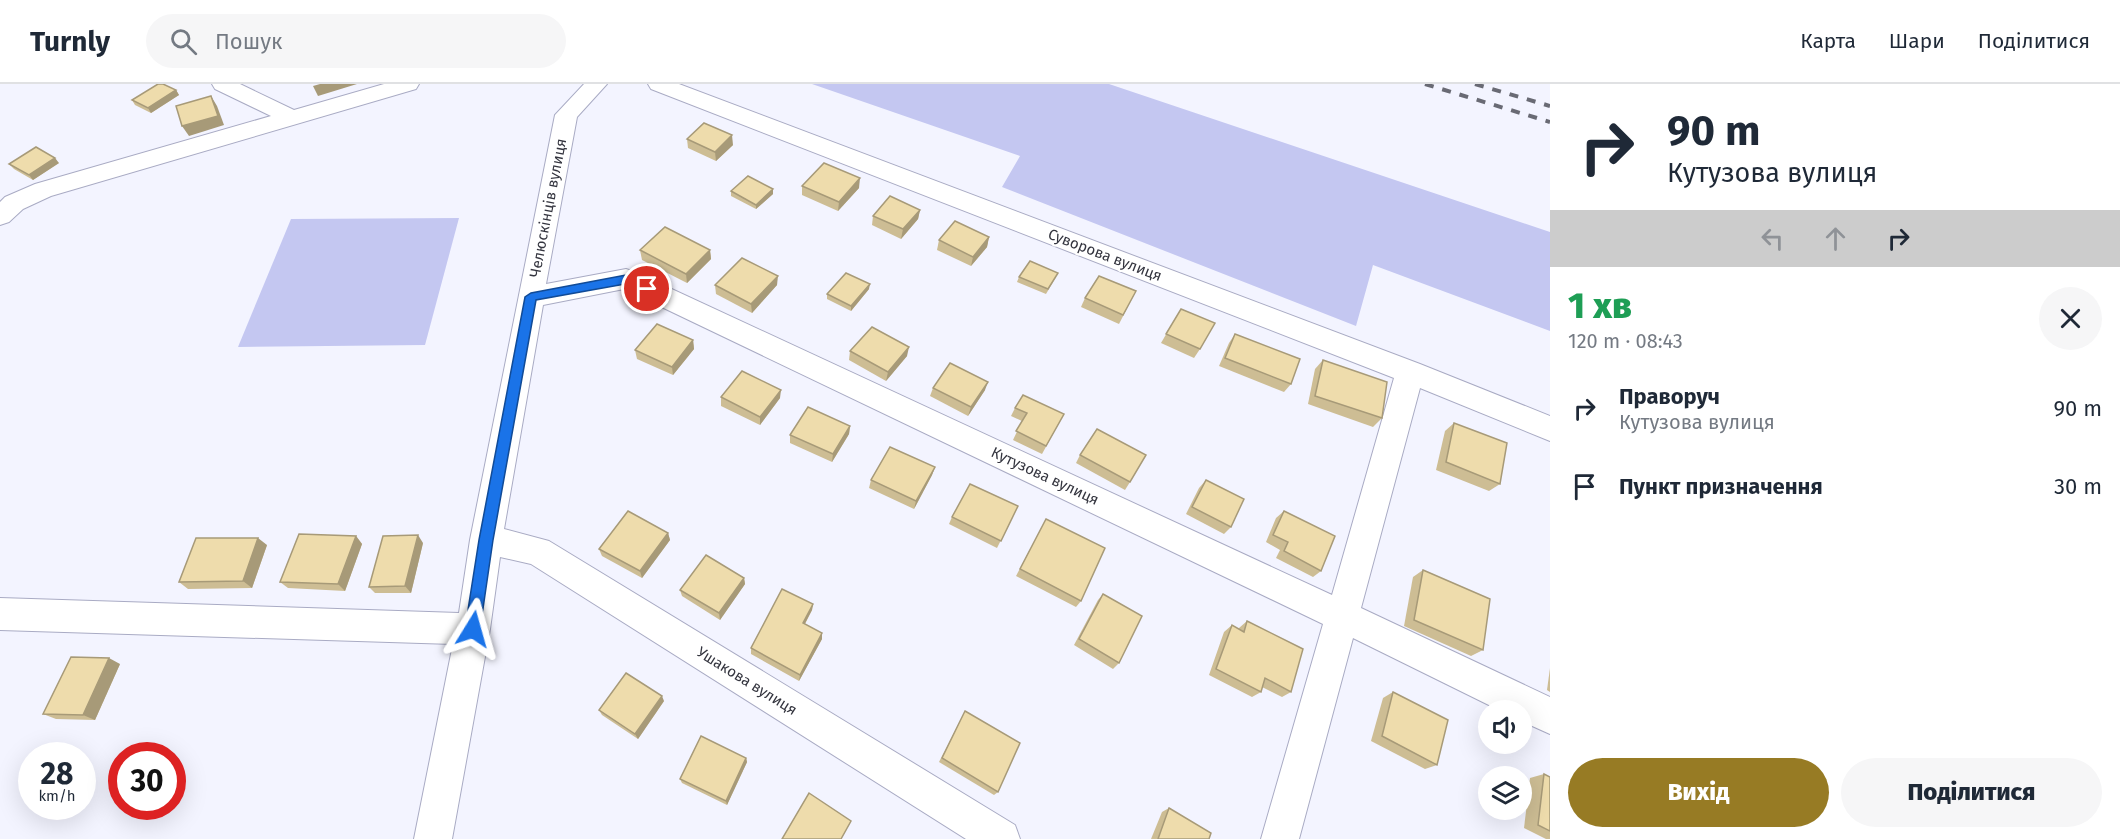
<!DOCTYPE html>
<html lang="uk">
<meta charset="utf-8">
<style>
body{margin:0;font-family:"Fira Sans",sans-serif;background:#f6f6f7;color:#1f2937;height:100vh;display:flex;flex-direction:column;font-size:22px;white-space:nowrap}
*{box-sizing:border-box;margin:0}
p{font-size:20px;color:#747a83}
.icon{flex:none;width:33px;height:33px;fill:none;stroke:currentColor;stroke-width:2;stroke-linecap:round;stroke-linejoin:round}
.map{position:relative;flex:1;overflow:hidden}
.sheet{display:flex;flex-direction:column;background:#fff;width:570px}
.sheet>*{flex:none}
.guide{background:#fff;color:#1f2937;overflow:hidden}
.fabs{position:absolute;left:1478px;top:616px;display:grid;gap:12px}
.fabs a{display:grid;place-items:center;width:54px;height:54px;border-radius:50%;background:#fff;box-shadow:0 6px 24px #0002;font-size:30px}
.speed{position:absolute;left:18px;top:658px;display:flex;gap:12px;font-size:30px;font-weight:700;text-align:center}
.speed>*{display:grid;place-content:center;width:78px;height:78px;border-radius:50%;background:#fff;box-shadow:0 6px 24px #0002;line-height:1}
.speed small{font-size:15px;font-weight:400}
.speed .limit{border:9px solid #d22;background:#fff;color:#111}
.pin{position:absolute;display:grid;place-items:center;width:51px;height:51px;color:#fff;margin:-26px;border:3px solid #fff;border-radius:50%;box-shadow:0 2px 6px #0007}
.me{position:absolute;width:66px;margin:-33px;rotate:8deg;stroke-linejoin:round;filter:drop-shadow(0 0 4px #0008)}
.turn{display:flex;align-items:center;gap:21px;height:126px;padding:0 18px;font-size:27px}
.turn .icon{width:78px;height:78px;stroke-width:2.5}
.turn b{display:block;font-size:42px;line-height:51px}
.lanes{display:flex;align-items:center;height:57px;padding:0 18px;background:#0003;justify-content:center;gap:30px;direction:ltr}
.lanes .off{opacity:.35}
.round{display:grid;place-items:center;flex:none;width:63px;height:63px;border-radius:32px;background:#f6f6f7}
.headline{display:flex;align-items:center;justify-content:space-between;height:102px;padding:0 18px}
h1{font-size:36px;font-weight:800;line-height:45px;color:#1e9e55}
.button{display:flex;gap:12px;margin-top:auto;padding:12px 18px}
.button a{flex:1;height:69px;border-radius:36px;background:#977b24;color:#fff;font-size:24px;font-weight:800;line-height:69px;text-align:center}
.button a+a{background:#f6f6f7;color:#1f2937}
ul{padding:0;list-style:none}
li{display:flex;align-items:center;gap:18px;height:78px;padding:0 18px}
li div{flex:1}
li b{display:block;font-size:22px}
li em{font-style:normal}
header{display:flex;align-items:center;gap:36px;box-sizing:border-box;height:84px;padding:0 30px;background:#fff;border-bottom:2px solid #e0e1e3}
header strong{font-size:28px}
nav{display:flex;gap:33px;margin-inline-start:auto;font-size:21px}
.search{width:420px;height:54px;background:#f6f6f7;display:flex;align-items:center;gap:15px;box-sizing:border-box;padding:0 21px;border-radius:33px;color:#747a83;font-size:22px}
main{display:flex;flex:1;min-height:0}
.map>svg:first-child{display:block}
.green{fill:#c4c7f1}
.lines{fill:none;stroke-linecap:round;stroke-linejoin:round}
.minor-casing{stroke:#a9abc4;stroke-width:2}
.minor{fill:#fff;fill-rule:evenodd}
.rail{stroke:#696a74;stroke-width:4;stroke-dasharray:9 9;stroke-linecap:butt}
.wall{fill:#cdbd94}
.shaded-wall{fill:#a79a78}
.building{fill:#eedcac;stroke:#a79a78;stroke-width:1.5}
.route{fill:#1a73e8;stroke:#114b97;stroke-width:1.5}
.labels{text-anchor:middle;stroke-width:4.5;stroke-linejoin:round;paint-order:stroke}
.street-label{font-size:15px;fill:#34353f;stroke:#fff}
</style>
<header>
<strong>Turnly</strong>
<div class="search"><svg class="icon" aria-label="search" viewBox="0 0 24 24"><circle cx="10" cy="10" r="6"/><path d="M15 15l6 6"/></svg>Пошук</div>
<nav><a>Карта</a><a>Шари</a><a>Поділитися</a></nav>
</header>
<main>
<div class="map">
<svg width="1550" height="755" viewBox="0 0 1550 755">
<rect width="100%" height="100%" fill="#f3f4ff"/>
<g class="green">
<path d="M812 0H1109L1550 148V247L1373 181 1356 242 1002 103 1020 72Z"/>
<path d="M459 134 425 261 238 263 291 135Z"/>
</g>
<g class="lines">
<g class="minor-casing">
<g id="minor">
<path d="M212 0H240L294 26 384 0H419L416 5 51 112 23 125 9 138 0 141V118L5 113 35 100 271 32 215 5Z"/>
<path d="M584 0H607L577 33 546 200 626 185 635 188 1332 511 1394 294 651 5 648 0H679L1420 280 1550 332V357L1420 304 1361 524 1550 613V650L1521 637V627H1501L1353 554 1299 755H1261L1323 540 624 205 543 221 504 445 549 457 1015 741 1020 755H966L531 480 500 473 490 545 452 755H414L453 560 0 546V514L459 529 470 456 555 31Z"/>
</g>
</g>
<use href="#minor" class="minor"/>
<g class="rail">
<path d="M1425 0 1550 38"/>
<path d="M1475 0 1550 22"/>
</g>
</g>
<g class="wall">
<path d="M176 6 179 11 151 29 135 21 132 16Z"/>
<path d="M687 55 733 61 716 77 688 64Z"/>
<path d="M59 79 33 96 14 85 9 80Z"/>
<path d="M802 102 859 104 838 127 802 111Z"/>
<path d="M773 105V110L756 125 731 112V107Z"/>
<path d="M920 126 918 135 901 155 872 141 873 132Z"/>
<path d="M989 153 987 163 971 182 937 166 939 156Z"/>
<path d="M640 166H710L711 175 687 199 642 176Z"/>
<path d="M1019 193H1056L1046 210 1017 198Z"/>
<path d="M715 201H777L752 229 716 210Z"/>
<path d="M869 205 851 227 827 215V210Z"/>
<path d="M1136 207 1119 240 1081 223 1085 214Z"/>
<path d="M1181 225 1200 265 1194 274 1161 259Z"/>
<path d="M1235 250 1291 300 1284 308 1219 282 1229 259Z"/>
<path d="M693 256 694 265 673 291 637 275 635 266Z"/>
<path d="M850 267 907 272 886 297 849 276Z"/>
<path d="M1323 276 1382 334 1373 343 1308 320 1315 285Z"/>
<path d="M933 304 985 306 968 332 930 312Z"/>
<path d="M721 313 780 314 760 341 721 322Z"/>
<path d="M1015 324 1064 330 1042 370 1013 356 1022 337 1011 332Z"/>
<path d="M1454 339 1500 400 1489 407 1436 386 1445 347Z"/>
<path d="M850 342 849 350 832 378 790 359V351Z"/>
<path d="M1080 371 1130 398 1125 406 1076 379Z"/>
<path d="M935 383 932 391 914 425 869 404 871 396Z"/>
<path d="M1206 396 1231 443 1224 450 1186 430 1199 404Z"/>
<path d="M1018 422 997 464 949 440 952 433Z"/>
<path d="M1284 427 1321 487 1313 493 1276 474 1280 466 1266 458 1276 434Z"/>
<path d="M1042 443 1081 517 1076 523 1016 492Z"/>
<path d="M668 449 670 456 642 494 602 472 599 465Z"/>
<path d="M356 452 362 460 345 507 288 504 280 498Z"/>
<path d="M423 459 411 509H375L369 503Z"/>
<path d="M267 461 252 504 188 505 179 498Z"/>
<path d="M1423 486 1483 566 1471 572 1404 542 1413 493Z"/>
<path d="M744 494 745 500 720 536 682 512 680 506Z"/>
<path d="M1103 510 1119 579 1113 585 1074 561 1098 516Z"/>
<path d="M813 520 812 526 805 540 822 555 799 597 751 570V564Z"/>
<path d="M1247 537 1291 608 1282 613 1262 603 1261 608 1252 613 1209 591 1224 548 1232 541 1239 545V544Z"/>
<path d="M120 580 95 636 56 635 43 630Z"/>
<path d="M1550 584V608L1547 606Z"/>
<path d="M1393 608 1437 681 1425 685 1371 657 1383 614Z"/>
<path d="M664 617 638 655 602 631 599 626Z"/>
<path d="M965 627 998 708 994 711 939 678Z"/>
<path d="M746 674 747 678 727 721 682 699 680 695Z"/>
<path d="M1544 690 1550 693V755H1546L1524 744 1530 694Z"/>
<path d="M1169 724 1209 755H1151L1162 728Z"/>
</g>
<g class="shaded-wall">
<path d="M320 0H357L318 12 313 2Z"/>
<path d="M176 6 179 11 151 29 148 24Z"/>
<path d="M211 12 217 22 224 41 189 52 182 42Z"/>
<path d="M732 51 733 61 716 77 715 68Z"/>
<path d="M55 74 59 79 33 96 29 91Z"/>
<path d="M860 94 859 104 838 127 839 118Z"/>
<path d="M773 105V110L756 125V121Z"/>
<path d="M920 126 918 135 901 155 903 145Z"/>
<path d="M989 153 987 163 971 182 973 173Z"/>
<path d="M710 166 711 175 687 199 686 190Z"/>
<path d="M778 192 777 201 752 229 751 220Z"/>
<path d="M870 200 869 205 851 227V222Z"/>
<path d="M693 256 694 265 673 291 672 283Z"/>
<path d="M909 263 907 272 886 297 888 288Z"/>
<path d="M988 298 985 306 968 332 971 323Z"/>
<path d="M781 306 780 314 760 341V333Z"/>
<path d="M850 342 849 350 832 378 833 370Z"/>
<path d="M935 383 932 391 914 425 916 417Z"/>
<path d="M668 449 670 456 642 494 640 487Z"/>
<path d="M418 451 423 459 411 509 405 502Z"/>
<path d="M356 452 362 460 345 507 338 500Z"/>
<path d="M258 454 267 461 252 504 243 497Z"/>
<path d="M744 494 745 500 720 536 719 529Z"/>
<path d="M813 520 812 526 802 545 803 539Z"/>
<path d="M822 549V555L799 597 800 591Z"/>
<path d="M109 574 120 580 95 636 83 631Z"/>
<path d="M662 612 664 617 638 655 635 650Z"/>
<path d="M746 674 747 678 727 721 726 717Z"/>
</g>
<g class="building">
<path d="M158 0H163L176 6 148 24 132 16Z"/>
<path d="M211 12 218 32 182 42 176 22Z"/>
<path d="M704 39 732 51 715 68 687 55Z"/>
<path d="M36 63 55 74 29 91 9 80Z"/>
<path d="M824 79 860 94 839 118 802 102Z"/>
<path d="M748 92 773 105 756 121 731 107Z"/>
<path d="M890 112 920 126 903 145 873 132Z"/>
<path d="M955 137 989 153 973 173 939 156Z"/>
<path d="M665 143 710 166 686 190 640 166Z"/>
<path d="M742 174 778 192 751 220 715 201Z"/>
<path d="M1030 177 1058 189 1048 205 1019 193Z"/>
<path d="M846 189 870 200 851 222 827 210Z"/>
<path d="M1099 192 1136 207 1123 231 1085 214Z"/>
<path d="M1181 225 1215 239 1200 265 1166 250Z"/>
<path d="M657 240 693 256 672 283 635 266Z"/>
<path d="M872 243 909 263 888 288 850 267Z"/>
<path d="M1235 250 1300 275 1291 300 1225 274Z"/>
<path d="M1323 276 1387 298 1382 334 1315 312Z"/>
<path d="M950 279 988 298 971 323 933 304Z"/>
<path d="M742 287 781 306 760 333 721 313Z"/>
<path d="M1023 311 1064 330 1046 362 1016 347 1027 329 1015 324Z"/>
<path d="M808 323 850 342 833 370 790 351Z"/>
<path d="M1454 339 1507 359 1500 400 1446 378Z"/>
<path d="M1097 345 1146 371 1130 398 1080 371Z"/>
<path d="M890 363 935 383 916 417 871 396Z"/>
<path d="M1206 396 1244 415 1231 443 1192 423Z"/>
<path d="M970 400 1018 422 1001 457 952 433Z"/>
<path d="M628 427 668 449 640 487 599 465Z"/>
<path d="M1284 427 1335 452 1321 487 1284 467 1288 458 1273 451Z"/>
<path d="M1046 435 1105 464 1081 517 1020 485Z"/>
<path d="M299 450 356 452 338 500 280 498Z"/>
<path d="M418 451 405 502 369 503 383 452Z"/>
<path d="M196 454H258L243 497 179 498Z"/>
<path d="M706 471 744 494 719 529 680 506Z"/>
<path d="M1423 486 1490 515 1483 566 1414 536Z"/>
<path d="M782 505 813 520 803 539 822 549 800 591 751 564Z"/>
<path d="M1103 510 1142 532 1119 579 1079 555Z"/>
<path d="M1247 537 1303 565 1291 608 1265 594 1261 608 1216 585 1232 541 1244 548Z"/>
<path d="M71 573 109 574 83 631 43 630Z"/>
<path d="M626 589 662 612 635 650 599 626Z"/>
<path d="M1393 608 1448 636 1437 681 1382 652Z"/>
<path d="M965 627 1020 659 998 708 942 674Z"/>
<path d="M701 652 746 674 726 717 680 695Z"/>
<path d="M1544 690 1550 693V747L1538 741Z"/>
<path d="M809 709 851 737 841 755H782Z"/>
<path d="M1169 724 1211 749 1209 755H1158Z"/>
</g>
<path class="route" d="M626 191 652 202V208H643L625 200 536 216 493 456 480 545 478 550 473 552 467 550 465 545 479 456 525 213 531 209Z"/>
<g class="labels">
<g class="street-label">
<text transform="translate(548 124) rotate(-79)" y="5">Челюскінців вулиця</text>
<text transform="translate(1105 171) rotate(21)" y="5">Суворова вулиця</text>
<text transform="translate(1045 392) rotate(25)" y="5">Кутузова вулиця</text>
<text transform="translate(747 597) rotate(32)" y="5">Ушакова вулиця</text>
</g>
</g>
</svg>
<div class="fabs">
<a><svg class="icon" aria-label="sound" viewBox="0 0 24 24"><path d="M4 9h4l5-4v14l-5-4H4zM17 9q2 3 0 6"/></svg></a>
<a><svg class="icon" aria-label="layers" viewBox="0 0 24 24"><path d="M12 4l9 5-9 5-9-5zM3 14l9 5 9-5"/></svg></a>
</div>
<div class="speed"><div>28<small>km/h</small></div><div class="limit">30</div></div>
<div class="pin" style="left:647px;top:205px;background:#d93025"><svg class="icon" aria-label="arrive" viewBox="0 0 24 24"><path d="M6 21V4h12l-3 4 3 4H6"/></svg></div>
<svg class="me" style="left:473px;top:545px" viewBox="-20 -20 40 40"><path d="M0-17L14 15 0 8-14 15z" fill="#1a73e8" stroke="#fff" stroke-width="4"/></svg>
</div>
<section class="sheet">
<div class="guide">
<div class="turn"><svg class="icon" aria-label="right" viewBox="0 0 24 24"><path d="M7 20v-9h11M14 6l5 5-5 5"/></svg><div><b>90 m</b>Кутузова вулиця</div></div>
<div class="lanes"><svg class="icon off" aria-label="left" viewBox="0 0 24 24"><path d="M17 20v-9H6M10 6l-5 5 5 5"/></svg><svg class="icon off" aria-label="ahead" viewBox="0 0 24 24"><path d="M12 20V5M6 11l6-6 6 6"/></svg><svg class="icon" aria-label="right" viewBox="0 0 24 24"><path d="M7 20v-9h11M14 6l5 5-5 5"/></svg></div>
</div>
<div class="headline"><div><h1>1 хв</h1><p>120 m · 08:43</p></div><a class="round"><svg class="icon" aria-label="close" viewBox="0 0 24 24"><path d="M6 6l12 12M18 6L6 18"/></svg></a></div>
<ul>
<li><svg class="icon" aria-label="right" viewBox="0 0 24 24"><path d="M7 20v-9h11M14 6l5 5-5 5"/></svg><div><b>Праворуч</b><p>Кутузова вулиця</p></div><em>90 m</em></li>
<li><svg class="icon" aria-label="arrive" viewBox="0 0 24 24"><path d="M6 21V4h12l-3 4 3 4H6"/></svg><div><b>Пункт призначення</b></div><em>30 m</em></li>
</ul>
<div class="button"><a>Вихід</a><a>Поділитися</a></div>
</section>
</main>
